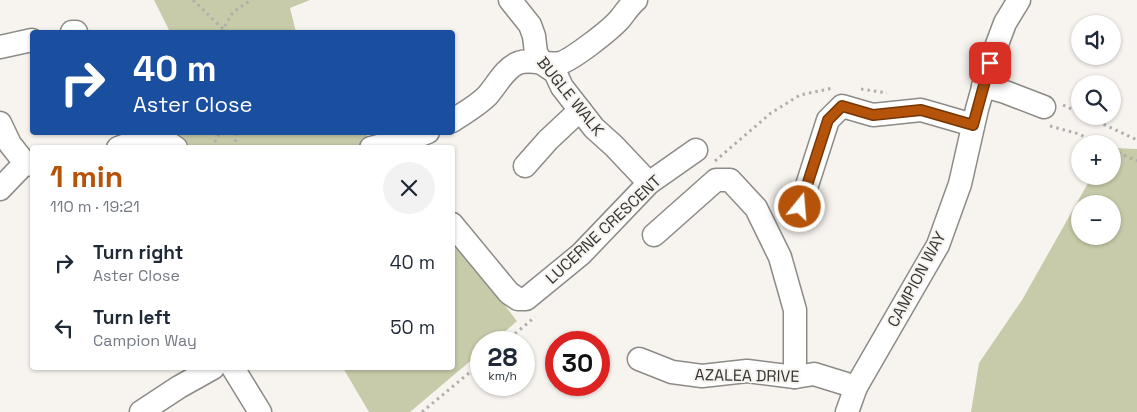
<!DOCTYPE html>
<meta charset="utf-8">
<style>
body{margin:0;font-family:"Space Grotesk",sans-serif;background:#f2f2f3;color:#1f2937;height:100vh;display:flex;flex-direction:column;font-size:19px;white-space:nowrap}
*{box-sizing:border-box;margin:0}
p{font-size:16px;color:#747a83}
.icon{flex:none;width:28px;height:28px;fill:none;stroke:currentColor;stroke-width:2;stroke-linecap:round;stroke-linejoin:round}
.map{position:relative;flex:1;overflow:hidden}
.sheet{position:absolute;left:30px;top:145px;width:425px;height:225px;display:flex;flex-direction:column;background:#fff;border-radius:5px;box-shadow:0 1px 4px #0004}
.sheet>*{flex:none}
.hud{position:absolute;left:30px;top:30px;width:425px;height:105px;border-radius:5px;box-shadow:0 1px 4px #0004;background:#1a4fa0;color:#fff;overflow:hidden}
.buttons{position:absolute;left:1071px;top:15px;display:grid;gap:10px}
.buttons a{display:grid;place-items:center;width:50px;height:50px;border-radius:50%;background:#fff;box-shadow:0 1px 4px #0004;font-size:25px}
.speed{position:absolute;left:470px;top:331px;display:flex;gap:10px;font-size:25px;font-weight:700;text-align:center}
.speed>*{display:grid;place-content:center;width:65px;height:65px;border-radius:50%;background:#fff;box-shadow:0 1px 4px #0004;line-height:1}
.speed small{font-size:12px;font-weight:400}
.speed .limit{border:8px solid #d22;background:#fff;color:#111}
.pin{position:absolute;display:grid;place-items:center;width:42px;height:42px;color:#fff;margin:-21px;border-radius:10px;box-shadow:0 2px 8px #0006}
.me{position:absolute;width:55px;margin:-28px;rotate:17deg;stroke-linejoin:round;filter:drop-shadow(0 0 4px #0008)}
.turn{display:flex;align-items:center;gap:18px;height:105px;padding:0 20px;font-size:22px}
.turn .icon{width:65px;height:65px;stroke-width:2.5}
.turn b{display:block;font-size:35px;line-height:42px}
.round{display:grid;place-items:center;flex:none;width:52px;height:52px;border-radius:26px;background:#f2f2f3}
.head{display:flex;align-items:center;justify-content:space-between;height:85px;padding:0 20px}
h1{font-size:30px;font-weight:800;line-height:38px;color:#b45309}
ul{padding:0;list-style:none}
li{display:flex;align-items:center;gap:15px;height:65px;padding:0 20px}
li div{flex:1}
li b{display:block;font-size:19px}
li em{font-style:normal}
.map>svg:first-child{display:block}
.green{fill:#c8cba9;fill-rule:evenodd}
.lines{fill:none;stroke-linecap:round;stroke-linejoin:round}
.minor-casing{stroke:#8d8b87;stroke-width:25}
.path{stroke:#b0aeab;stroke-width:3;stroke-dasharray:2.5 4;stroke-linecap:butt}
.minor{stroke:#fff;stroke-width:22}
.route-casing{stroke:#753606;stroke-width:12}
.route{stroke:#b45309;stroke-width:9}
.labels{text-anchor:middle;stroke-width:4;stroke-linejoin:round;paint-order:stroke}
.street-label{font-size:16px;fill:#373635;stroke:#f7f4f0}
</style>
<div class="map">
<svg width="1137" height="412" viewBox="0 0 1137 412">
<rect width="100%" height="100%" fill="#f7f4f0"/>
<g class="green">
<path d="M154 0H310L290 8 296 32H170Z"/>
<path d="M168 132H364L375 146 372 148H177Z"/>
<path d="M1113 148 1137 149V412H971L979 363 1022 300 1092 176H1112ZM1080 204H1112V236H1080Z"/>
<path d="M453 239 517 321 493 342H481V352L410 412H369L343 368H452Z"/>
</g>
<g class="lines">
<g class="minor-casing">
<g id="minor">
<path d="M510 0 530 25 534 36 536 53 543 64 555 72 562 87 594 128 614 146 649 183"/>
<path d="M72 32H76"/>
<path d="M0 47 32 40"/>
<path d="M983 86 1005 92 1044 107"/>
<path d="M452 121C464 113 477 106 487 96 497 85 504 69 518 63 531 58 546 66 560 63 572 60 610 30 619 20 625 13 629 6 636 0"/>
<path d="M0 123 10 144 25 163 32 165"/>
<path d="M118 148C138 140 158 133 176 148"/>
<path d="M371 148 418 136 428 132"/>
<path d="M525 166 548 140 580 110"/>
<path d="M0 189 25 163"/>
<path d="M800 207 828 120 842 106 873 115 921 110 973 125"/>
<path d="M452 224 509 293 518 299H526L581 254 649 183 696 150"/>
<path d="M654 235 716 180H730L756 208 780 257 795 310V377"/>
<path d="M639 359 672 372 702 376 747 371 795 377 814 374 856 387"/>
<path d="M233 368 260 412"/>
<path d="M141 412 179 387 213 368"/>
<path d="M847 412 856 387 938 245 960 184 977 109 990 63 1005 23 1019 0"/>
</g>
</g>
<g class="path">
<path d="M193 0 223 29"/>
<path d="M224 32 223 29 233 12 251 0"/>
<path d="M861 89 887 93"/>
<path d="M1063 105 1080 113"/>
<path d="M1086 116 1137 140"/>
<path d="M1050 126 1079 134 1099 144"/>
<path d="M227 147 229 148"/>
<path d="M212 148 220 132"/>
<path d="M233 148 236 139 235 132"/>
<path d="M1112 150 1137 161"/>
<path d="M715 161 771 113 800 95 833 88"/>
<path d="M505 342 535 317"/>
<path d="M422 412 481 363"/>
</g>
<use href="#minor" class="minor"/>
</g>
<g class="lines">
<g class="route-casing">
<path id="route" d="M800 207 828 120 842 106 873 115 921 110 973 125 990 63"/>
</g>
<use href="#route" class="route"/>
</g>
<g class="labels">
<g class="street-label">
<text transform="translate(571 96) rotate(51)" y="6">BUGLE WALK</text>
<text transform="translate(603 229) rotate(-43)" y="6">LUCERNE CRESCENT</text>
<text transform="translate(916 279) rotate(-62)" y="6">CAMPION WAY</text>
<text transform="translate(747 375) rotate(1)" y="6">AZALEA DRIVE</text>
</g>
</g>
</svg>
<div class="buttons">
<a><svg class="icon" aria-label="sound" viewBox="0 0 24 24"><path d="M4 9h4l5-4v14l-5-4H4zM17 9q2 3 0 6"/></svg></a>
<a><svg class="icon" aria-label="search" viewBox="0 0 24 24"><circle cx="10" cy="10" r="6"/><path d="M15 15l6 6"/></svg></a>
<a>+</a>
<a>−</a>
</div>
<div class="speed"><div>28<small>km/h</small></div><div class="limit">30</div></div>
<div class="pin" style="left:990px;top:63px;background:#d93025"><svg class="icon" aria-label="arrive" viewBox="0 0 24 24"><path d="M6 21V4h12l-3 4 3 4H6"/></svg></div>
<svg class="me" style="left:800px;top:207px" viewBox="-20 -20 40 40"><circle r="17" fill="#b45309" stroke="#fff" stroke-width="3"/><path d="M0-11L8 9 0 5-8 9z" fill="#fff"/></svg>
<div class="hud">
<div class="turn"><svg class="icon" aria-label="right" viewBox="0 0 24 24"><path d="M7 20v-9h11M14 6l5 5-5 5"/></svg><div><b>40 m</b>Aster Close</div></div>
</div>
<section class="sheet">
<div class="head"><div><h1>1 min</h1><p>110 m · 19:21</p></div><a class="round"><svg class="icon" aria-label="close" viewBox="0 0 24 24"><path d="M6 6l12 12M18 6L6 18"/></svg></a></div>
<ul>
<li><svg class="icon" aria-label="right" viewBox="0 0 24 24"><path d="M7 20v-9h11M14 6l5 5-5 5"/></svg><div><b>Turn right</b><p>Aster Close</p></div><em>40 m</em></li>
<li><svg class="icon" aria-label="left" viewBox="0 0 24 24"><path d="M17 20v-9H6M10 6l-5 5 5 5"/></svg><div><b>Turn left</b><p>Campion Way</p></div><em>50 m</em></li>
</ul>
</section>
</div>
